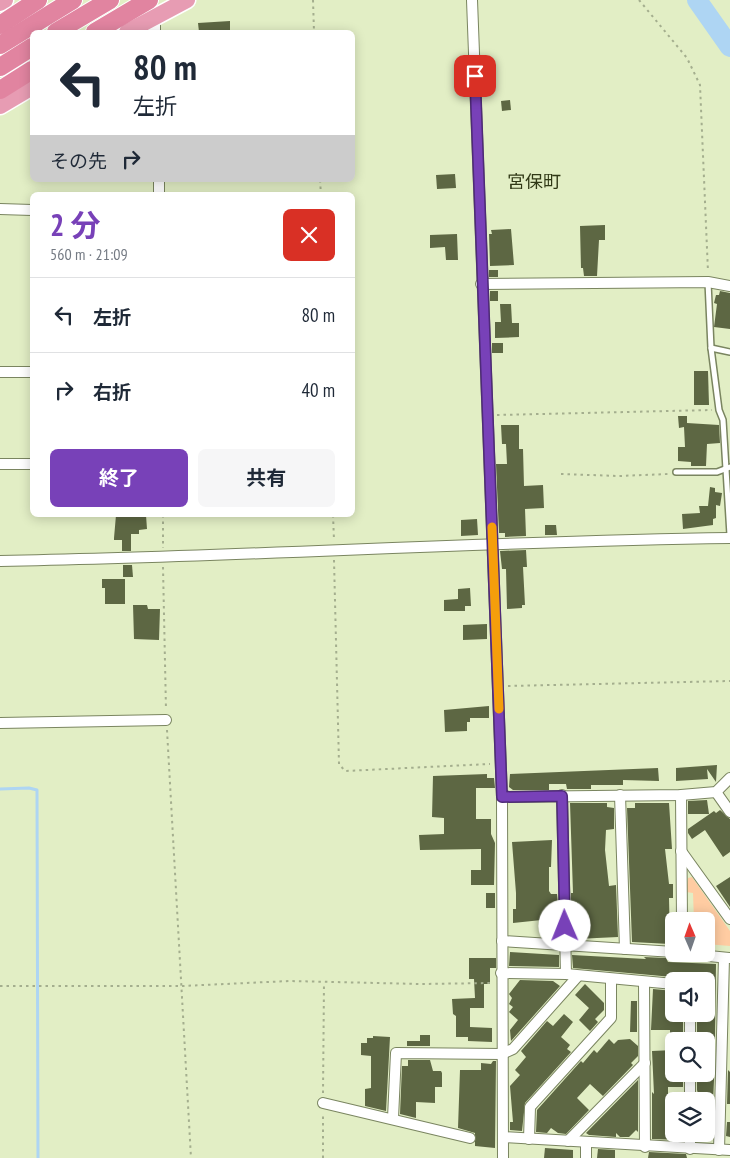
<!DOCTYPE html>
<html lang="ja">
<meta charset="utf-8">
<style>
body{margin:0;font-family:"PT Sans Narrow","Noto Sans JP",sans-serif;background:#f6f6f7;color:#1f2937;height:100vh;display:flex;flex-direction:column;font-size:19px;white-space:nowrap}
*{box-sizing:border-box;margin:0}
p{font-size:16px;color:#747a83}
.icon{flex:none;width:28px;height:28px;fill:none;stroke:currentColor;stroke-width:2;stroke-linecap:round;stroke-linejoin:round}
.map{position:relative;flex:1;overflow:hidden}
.panel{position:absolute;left:30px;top:192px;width:325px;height:325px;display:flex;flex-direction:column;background:#fff;border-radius:8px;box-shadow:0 2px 12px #0003}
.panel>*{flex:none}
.banner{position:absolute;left:30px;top:30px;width:325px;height:152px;border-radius:8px;box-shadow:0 2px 12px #0003;background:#fff;color:#1f2937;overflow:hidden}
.needle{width:32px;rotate:358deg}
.tools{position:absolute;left:665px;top:912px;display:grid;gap:10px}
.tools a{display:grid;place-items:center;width:50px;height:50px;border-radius:8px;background:#fff;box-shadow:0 2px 12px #0003;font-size:25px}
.pin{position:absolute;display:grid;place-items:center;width:42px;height:42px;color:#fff;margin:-21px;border-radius:10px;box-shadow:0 2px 8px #0006}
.me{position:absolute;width:55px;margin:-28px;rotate:359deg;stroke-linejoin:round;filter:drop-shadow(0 0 4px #0008)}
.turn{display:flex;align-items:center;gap:18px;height:105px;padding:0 20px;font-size:22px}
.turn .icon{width:65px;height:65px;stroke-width:2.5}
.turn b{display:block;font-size:35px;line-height:42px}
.then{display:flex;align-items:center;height:48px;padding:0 20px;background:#0003;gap:10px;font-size:19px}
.round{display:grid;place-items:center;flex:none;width:52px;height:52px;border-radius:8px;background:#f6f6f7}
.summary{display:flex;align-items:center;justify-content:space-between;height:85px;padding:0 20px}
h1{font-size:30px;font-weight:700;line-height:38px;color:#7841b8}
.button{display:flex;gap:10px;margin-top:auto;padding:10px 20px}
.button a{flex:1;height:58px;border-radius:8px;background:#7841b8;color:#fff;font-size:20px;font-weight:700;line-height:58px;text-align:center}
.button a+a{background:#f6f6f7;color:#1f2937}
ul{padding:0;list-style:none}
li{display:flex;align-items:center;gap:15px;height:75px;padding:0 20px;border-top:1px solid #e0e1e3}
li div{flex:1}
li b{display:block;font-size:19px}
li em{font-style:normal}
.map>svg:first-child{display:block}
.green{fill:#ffcca2}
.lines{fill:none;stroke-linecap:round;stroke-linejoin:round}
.stream{stroke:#aed5f3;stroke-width:3}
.river{stroke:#aed5f3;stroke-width:20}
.building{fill:#5d6743}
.service-casing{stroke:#7a8560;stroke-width:8}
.minor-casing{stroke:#7a8560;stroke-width:12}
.trunk-casing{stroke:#fff;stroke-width:19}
.motorway-casing{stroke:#fff;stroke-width:20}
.path{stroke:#a4ae8e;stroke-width:2;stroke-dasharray:2.5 4;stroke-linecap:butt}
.service{stroke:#fff;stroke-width:5}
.minor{stroke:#fff;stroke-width:10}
.trunk{stroke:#e79cb3;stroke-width:16}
.motorway{stroke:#e184a0;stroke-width:18}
.route-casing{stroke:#4e2a78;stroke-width:12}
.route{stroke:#7841b8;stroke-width:9}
.slow{stroke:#f59e0b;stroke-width:9}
.labels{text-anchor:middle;stroke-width:5;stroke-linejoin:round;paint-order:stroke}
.quarter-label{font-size:18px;fill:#303816;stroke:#e2eec5}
</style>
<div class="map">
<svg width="730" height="1158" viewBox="0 0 730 1158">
<rect width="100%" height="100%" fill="#e2eec5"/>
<path class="green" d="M692 877 730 931V946L706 944V921H694L693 893 686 892 688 878Z"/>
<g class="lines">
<path class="stream" d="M0 789 29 788 37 790 38 1158"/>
<path class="river" d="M697 0 730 47"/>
</g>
<g class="building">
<path d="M230 21V31L199 32 198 23Z"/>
<path d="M510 100 511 110 502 111 501 101Z"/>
<path d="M455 174 456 188 437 189 436 175Z"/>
<path d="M605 225V240H599L597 276H584L583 268H581L580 226Z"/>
<path d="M511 229 514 265 490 266 489 234H492L491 230Z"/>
<path d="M457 234 458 260H446L445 247 430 248V235Z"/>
<rect x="489" y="270" width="9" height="7"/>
<rect x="490" y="291" width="8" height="10"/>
<path d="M720 291 730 293V329L714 327 717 304 714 303 716 295H719Z"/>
<path d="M500 304H511L512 323H519V337L495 338V322H501Z"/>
<rect x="492" y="343" width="11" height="10"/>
<path d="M694 371H708L709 405H694Z"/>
<path d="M678 416H687V423L719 425 720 443 707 444 706 466H691V462L678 461V447H685L684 427 679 428Z"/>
<path d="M501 425H519V449H523L524 486 543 485 544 508 525 509 526 536 505 537V533H499L496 464H507L506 444H502Z"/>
<path d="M710 487 715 488V492L722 493 720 506 716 505V518L713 519V525L683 529 682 514 700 513 699 506H708Z"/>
<path d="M116 515H146L147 529 139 530V534H131V551H122V540H114V538Z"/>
<path d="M477 519 478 535 461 536V520Z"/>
<path d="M545 525H556L557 535H545Z"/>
<path d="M526 550 527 567H523L525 605H522V608L507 609 506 569H502L500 551Z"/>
<path d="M123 565H132L133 577H123Z"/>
<path d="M102 579H125V604H105V588H102Z"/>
<path d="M470 588 471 606H465V611H444V600L458 599V589Z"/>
<path d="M133 605H147L148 609H160L159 640 134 639Z"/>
<path d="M487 624V639L463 640V625Z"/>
<path d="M489 706V718H470V722H467V731L445 732 444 710Z"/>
<path d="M717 765 716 782 707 769 708 779 676 781V768Z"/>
<path d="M658 768 659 781 623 780V785H591V789H567L566 784H549V790H513L509 787 510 774Z"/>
<path d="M487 774V778H494L495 788H476V819H491V834L495 843 494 885H471V870H481V849L420 850 419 835 444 834V818L432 817 433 776Z"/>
<path d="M707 800 709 814H688V801Z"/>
<path d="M570 803H607V807L614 808V829L606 830 605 850 609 886 616 885 618 937 576 939 577 902 571 903V893H573Z"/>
<path d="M635 803H669L672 849H665L669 884H673V898H669L670 944 632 942 627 808H635Z"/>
<path d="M720 810 730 819V852L723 857 705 830 692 839 688 833V829L714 811 716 813Z"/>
<path d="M552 840 551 867H549V891L551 894H557L558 906 552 907 551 919 513 923V909H516V893L512 842Z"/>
<path d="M730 877V907L716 886Z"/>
<rect x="486" y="893" width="9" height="15"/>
<path d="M510 952 559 955V967L509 966Z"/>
<path d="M572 955 646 959 644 957 666 958 668 962 716 964 715 1039 706 1048 715 1057 713 1103 700 1101 697 1090V1074H706V1041H697V1014H706V980L573 968Z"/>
<path d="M469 958H496V968H490V984H484V1008H470V1027L492 1028V1042L468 1041V1037H456V1016L453 1014 452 999 475 998 474 979H469Z"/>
<path d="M520 980 553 981 560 986 511 1041 510 1030 518 1020 509 1012 513 1007 509 1004 512 998 509 994Z"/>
<path d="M585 984 604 1003V1010L595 1019 598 1022 590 1031 579 1020 589 1008 575 995Z"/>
<path d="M653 989 674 991V1014H683V1041H670V1030H651Z"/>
<path d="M631 1001H637V1032H630Z"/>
<path d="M564 1014 573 1022 561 1037 570 1045 567 1049 571 1052 525 1103 522 1131 510 1130V1122H513L510 1086 520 1075 515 1070 526 1057 521 1051 547 1021 553 1026Z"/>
<path d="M420 1035H430V1046H407V1041H420Z"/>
<path d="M373 1036 390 1037 386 1111 365 1106V1089L371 1088V1056L361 1055V1043H367V1038H373Z"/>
<path d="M609 1039 614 1044 618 1040 630 1039 638 1046V1056L631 1063 633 1065 603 1096 590 1084 577 1098 589 1110 566 1134 558 1133 551 1128 547 1133 536 1132 537 1110 581 1061 583 1063 594 1050 597 1053Z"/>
<path d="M674 1050V1074H683V1087H668V1105L674 1109V1134H683V1140L652 1139V1092L654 1094 652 1051Z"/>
<path d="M408 1060H430L433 1071H441L442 1073V1087H435V1103L416 1102V1118L400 1114 402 1066H408Z"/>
<path d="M493 1061H496L495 1148 475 1146V1133L458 1128 460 1070H481V1063L491 1064Z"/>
<path d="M728 1070 730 1072V1104H727Z"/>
<path d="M638 1080V1132L636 1130 629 1137H620L616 1133V1137L589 1135 586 1133Z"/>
<path d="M706 1121H713L712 1136 706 1134Z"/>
<path d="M727 1122H730V1137L726 1136Z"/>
<path d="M545 1148 573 1150V1158H544Z"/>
<path d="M598 1149 615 1150V1158H597Z"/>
<path d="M649 1152 686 1154 687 1158H648Z"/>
</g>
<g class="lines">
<g class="service-casing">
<g id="service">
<path d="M708 282 711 348 719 410 723 420 730 535"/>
<path d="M711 348 730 352"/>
<path d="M676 472H717L730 467"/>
</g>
</g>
<g class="minor-casing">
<g id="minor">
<path d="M472 0 502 797 503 1158"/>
<path d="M155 17V32"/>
<path d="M159 180V195"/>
<path d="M0 209 32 210"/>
<path d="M481 284 708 282 730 286"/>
<path d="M0 372H32"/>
<path d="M0 464H32"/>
<path d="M0 561C243 557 486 541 730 538"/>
<path d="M0 723 166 720"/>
<path d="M716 792 730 812"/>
<path d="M562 795 566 974"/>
<path d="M620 795 625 949"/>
<path d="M681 795 682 921"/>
<path d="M502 797 681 795 716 792 730 778"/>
<path d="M681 851 730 919"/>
<path d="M502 941 674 952"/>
<path d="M689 954 729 958"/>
<path d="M501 973 566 974 674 984"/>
<path d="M644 982 645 1147"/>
<path d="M690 1041V1014"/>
<path d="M690 1101V1074"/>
<path d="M323 1103 470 1138"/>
<path d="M393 1118 396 1053 502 1054 513 1049 578 976"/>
<path d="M503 1137 730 1150"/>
<path d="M529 1139 530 1107 611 1018V979"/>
<path d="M568 1141 645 1063"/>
<path d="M690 1149V1134"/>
<path d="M719 1150 724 958"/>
<path d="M586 1158V1142"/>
</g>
</g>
<g class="trunk-casing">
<g id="trunk">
<path d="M0 3 5 0"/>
<path d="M127 32 187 0"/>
<path d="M0 106 32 87"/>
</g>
</g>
<g class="motorway-casing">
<g id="motorway">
<path d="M0 25 38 0"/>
<path d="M56 32 110 0"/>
<path d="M95 32 149 0"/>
<path d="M0 45 73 0"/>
<path d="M0 67 32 47"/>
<path d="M0 90 32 70"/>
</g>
</g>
<g class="path">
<path d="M313 0 314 32"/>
<path d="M639 0 687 58 700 85 708 272"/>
<path d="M320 180 321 195"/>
<path d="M497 415 712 410"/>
<path d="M561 474 619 476 668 474"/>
<path d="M163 515V548"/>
<path d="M333 515 334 540"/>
<path d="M334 560 339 764 345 771 490 764"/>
<path d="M163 567 166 710"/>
<path d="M508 686 730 681"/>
<path d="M167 730 191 1158"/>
<path d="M0 986H182L289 981 421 984 492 983"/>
<path d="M323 1093 324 983"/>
<path d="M323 1158V1113"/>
</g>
<use href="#service" class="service"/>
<use href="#minor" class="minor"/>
<use href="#trunk" class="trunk"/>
<use href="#motorway" class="motorway"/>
</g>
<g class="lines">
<g class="route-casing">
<path id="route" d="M475 76 502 797 562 796 565 926"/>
</g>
<use href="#route" class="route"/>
<path class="slow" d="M492 527 499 709"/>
</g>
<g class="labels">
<g class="quarter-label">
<text x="534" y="188">宮保町</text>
</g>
</g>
</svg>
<div class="tools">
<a><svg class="needle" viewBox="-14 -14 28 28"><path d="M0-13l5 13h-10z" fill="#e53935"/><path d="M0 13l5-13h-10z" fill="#747a83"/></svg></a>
<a><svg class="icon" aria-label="sound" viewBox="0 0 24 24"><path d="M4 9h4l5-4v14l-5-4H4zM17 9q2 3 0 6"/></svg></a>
<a><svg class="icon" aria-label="search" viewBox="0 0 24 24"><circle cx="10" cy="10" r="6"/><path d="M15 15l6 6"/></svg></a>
<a><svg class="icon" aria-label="layers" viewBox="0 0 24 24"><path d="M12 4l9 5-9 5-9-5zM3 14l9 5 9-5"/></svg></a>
</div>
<div class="pin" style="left:475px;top:76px;background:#d93025"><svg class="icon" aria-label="arrive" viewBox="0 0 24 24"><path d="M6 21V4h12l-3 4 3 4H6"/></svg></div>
<svg class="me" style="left:565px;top:926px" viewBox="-20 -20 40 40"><circle r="19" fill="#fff"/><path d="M0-13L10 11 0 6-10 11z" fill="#7841b8"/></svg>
<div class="banner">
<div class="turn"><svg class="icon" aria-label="left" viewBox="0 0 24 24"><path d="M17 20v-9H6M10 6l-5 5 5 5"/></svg><div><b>80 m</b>左折</div></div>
<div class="then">その先<svg class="icon" aria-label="right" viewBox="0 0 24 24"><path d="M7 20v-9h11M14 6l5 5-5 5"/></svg></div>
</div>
<section class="panel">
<div class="summary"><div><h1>2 分</h1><p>560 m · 21:09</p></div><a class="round" style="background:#d93025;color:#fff"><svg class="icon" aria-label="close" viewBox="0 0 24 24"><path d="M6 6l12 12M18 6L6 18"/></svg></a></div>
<ul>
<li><svg class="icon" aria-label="left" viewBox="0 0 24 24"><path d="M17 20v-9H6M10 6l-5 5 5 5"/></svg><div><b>左折</b></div><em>80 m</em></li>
<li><svg class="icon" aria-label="right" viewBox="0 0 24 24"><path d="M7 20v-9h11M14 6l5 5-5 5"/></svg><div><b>右折</b></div><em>40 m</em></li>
</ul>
<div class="button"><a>終了</a><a>共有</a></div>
</section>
</div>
